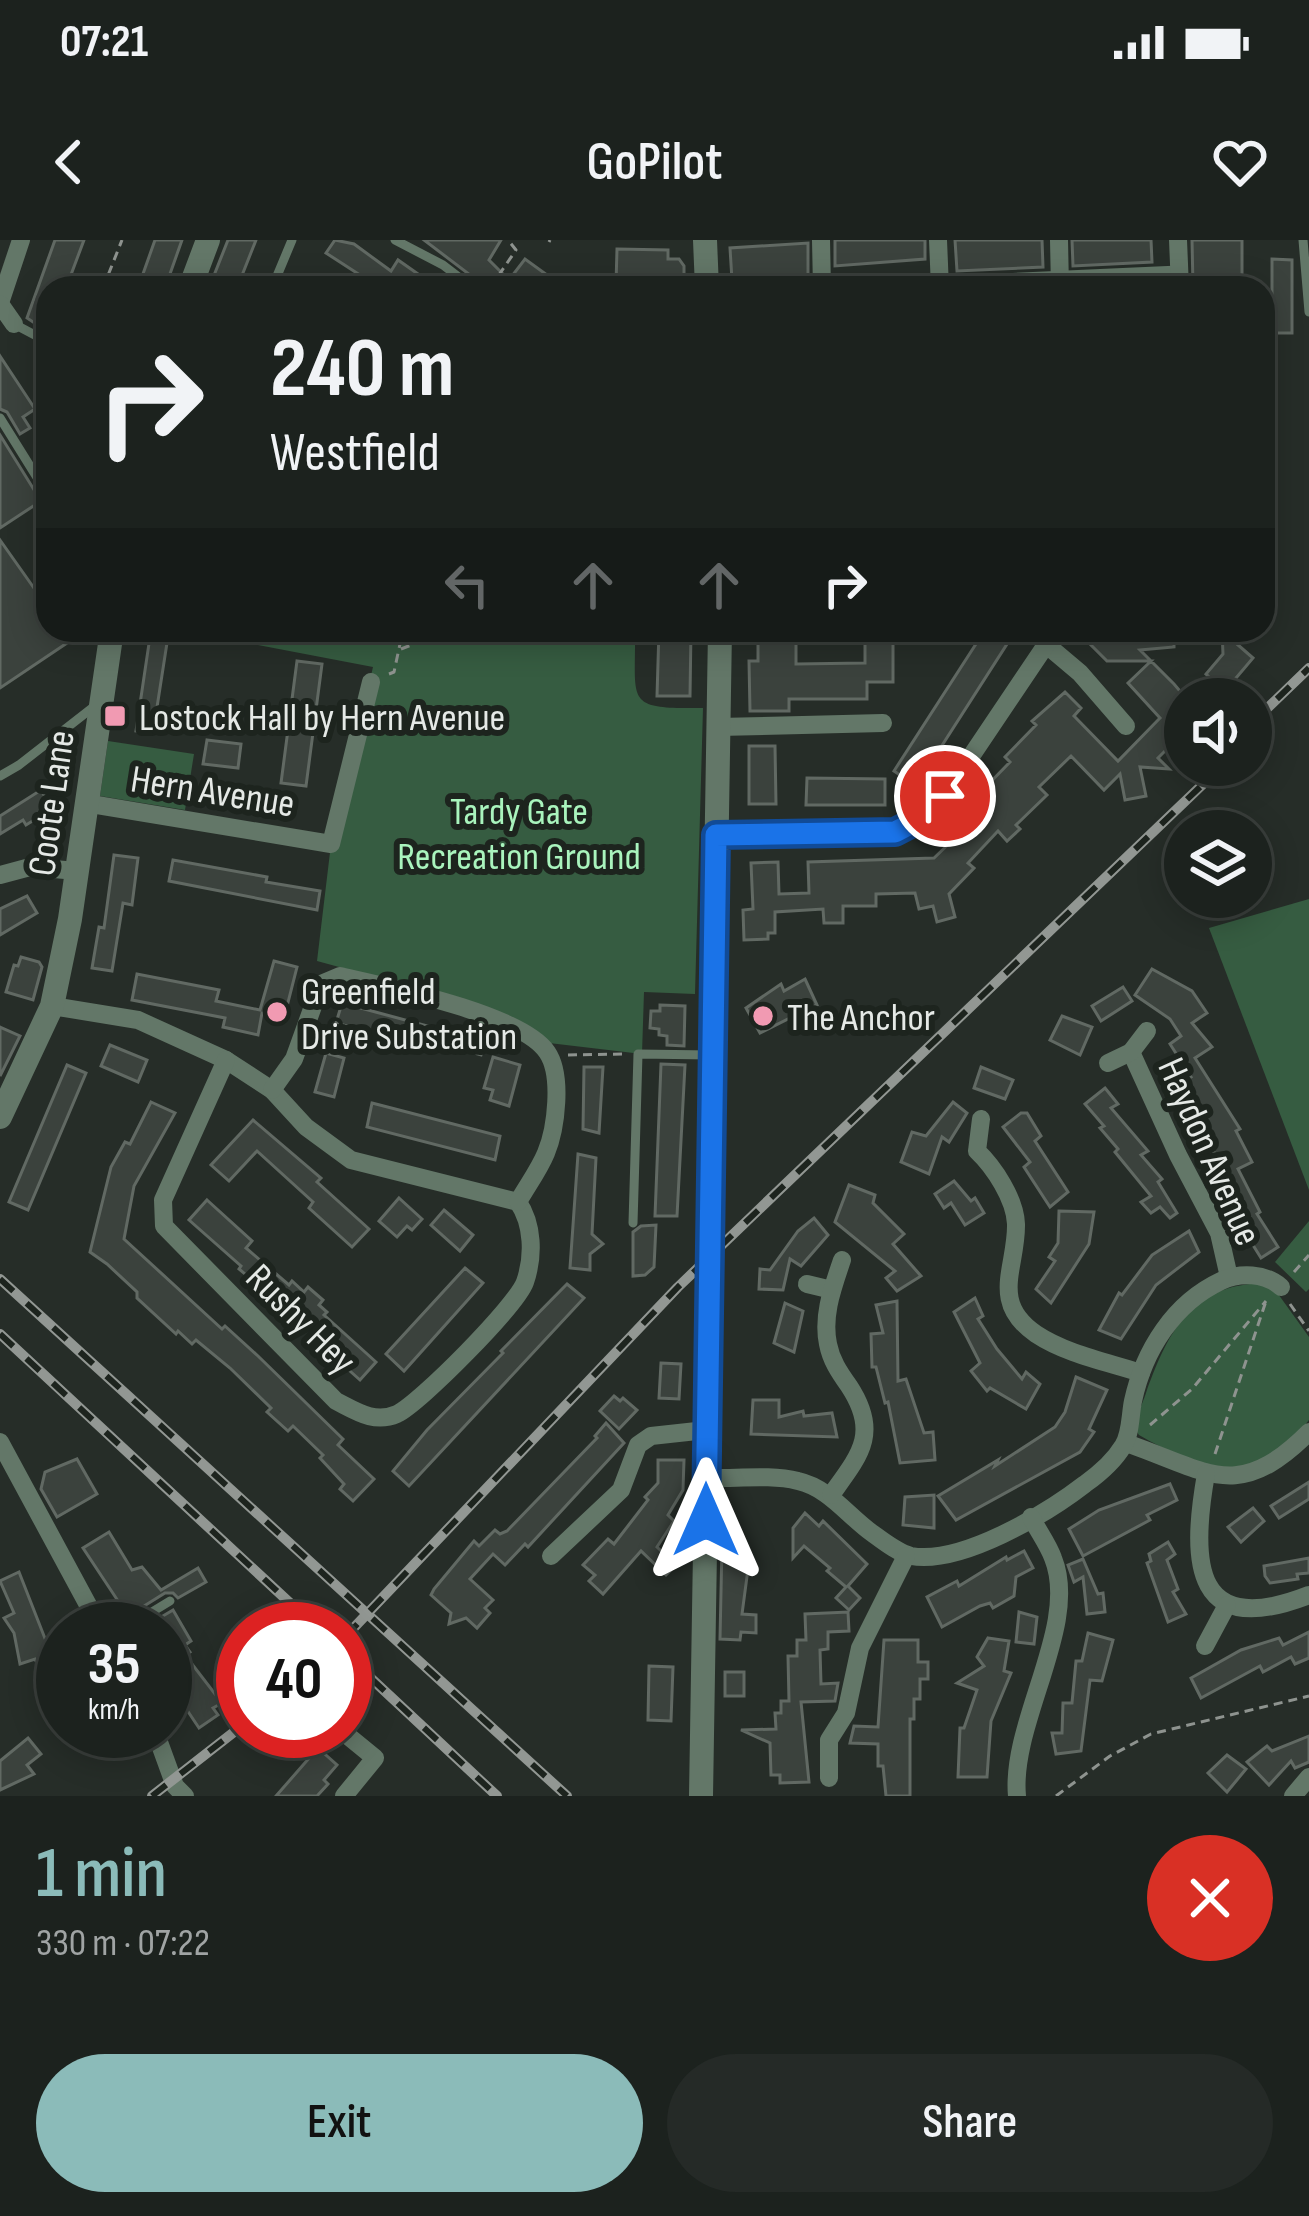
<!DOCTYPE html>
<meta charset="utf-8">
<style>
body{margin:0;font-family:"Sofia Sans Condensed",sans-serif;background:#252a27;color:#f1f3f6;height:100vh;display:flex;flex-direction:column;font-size:45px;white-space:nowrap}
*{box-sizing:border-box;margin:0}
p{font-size:39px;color:#a0a4a4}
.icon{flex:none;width:66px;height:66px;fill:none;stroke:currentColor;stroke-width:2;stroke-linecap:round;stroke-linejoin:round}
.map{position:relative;height:1556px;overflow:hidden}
.side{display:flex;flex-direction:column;background:#1c221e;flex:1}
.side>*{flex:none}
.top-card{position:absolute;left:36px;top:36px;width:1239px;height:366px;border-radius:36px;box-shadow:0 6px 30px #0003,0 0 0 3px #3a3f3c;background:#1c221e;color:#f1f3f6;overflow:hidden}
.tools{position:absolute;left:1164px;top:438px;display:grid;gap:24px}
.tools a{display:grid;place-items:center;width:108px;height:108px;border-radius:50%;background:#1c221e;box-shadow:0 6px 30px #0003,0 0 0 3px #3a3f3c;font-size:60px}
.speed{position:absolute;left:36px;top:1362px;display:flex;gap:24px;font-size:60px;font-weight:700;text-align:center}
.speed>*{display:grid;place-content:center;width:156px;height:156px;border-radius:50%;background:#1c221e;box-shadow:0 6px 30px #0003,0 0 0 3px #3a3f3c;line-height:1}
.speed small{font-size:30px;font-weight:400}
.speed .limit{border:18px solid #d22;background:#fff;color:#111}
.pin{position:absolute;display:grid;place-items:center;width:102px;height:102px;color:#fff;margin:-51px;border:6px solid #fff;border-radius:50%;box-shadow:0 3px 12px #0007}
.me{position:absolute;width:132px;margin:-66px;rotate:0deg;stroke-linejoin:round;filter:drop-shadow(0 0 9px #0008)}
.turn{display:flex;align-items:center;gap:42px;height:252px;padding:0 36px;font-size:54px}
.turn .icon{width:156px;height:156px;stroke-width:2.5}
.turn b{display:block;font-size:84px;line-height:102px}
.lanes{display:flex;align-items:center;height:114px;padding:0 36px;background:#0003;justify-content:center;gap:60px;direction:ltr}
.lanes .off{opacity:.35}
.round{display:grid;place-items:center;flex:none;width:126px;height:126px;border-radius:63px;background:#252a27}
.overview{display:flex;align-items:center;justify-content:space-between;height:204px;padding:0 36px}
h1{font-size:72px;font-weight:600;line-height:90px;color:#8bbbb9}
.primary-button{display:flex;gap:24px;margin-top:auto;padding:24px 36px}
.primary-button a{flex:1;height:138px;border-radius:72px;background:#8bbbb9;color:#111;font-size:48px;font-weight:600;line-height:138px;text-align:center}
.primary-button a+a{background:#252a27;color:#f1f3f6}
.status{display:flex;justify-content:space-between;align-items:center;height:84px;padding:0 60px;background:#1c221e;direction:ltr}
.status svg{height:33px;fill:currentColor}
header{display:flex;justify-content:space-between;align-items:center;height:156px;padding:0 36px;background:#1c221e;font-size:54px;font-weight:600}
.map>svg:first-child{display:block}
.green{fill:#365c41}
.building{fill:#3b423d;stroke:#616963;stroke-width:3}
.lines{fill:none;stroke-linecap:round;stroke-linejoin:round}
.path{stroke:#8e938f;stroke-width:3;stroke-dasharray:9 6;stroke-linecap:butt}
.service{stroke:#637768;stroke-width:9}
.minor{stroke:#637768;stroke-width:18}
.tertiary{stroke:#637768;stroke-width:24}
.rail-casing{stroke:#929793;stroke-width:10}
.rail{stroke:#1d241e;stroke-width:6;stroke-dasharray:18;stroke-linecap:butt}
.route-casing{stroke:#114b97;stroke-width:30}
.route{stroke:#1a73e8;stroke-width:21}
.poi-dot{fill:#f19ab2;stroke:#1d241e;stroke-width:4.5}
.labels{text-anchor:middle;stroke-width:12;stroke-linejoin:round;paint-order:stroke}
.poi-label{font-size:39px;fill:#e5e9e6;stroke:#1d241e;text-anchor:start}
.street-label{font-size:39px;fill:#e5e9e6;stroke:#1d241e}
.park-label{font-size:39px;fill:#a9f4bd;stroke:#1d241e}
</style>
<div class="status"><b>07:21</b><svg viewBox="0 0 49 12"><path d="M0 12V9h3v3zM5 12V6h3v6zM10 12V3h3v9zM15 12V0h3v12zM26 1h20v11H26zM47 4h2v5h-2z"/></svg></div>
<header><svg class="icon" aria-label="back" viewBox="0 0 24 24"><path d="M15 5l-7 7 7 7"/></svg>GoPilot<svg class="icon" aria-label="heart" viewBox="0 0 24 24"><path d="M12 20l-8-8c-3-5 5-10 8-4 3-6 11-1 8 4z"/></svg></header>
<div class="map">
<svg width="1309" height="1556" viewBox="0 0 1309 1556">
<rect width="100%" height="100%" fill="#262d28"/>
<g class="green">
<path d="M208 390H635C636 463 623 469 703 468L695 754 644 752 642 814 549 803 427 751 317 721 331 604 373 427 206 395Z"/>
<path d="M108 501 194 514 185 570 100 556Z"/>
<path d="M1309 659V950L1209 688Z"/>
<path d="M1309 981V1049L1306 1052 1275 1022Z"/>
<path d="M1250 1044H1264L1276 1051 1309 1097V1180C1297 1194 1285 1212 1268 1221 1229 1240 1173 1215 1139 1195L1135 1189C1136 1176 1142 1165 1146 1153 1165 1100 1187 1050 1250 1044Z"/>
</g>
<g class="building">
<path d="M55 0H84L66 48H48V92L27 78Z"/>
<path d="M155 0H182L165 48H138Z"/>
<path d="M228 0H256L237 48H209Z"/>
<path d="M335 0 354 4 391 31 398 20 438 48H380L326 13Z"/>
<path d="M424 0H501L489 20 509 40 525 19 565 48H482L478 41Z"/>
<path d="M835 0H925V19L835 26Z"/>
<path d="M955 0H1042L1043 27 957 31Z"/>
<path d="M1072 0H1151L1152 22 1073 26Z"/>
<path d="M1192 0H1242V38H1236V45L1193 46Z"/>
<path d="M808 3V35L732 40 730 8Z"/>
<path d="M617 9 668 10V19H679L684 26V48L616 44Z"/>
<path d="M1272 19 1292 20V93H1272Z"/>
<path d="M0 116 35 169 23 177 30 188 20 194 7 172 0 169Z"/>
<path d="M0 195 41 261 0 288Z"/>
<path d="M0 300 48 368V390H63L70 401 0 448Z"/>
<path d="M151 390H169L153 493 136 491Z"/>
<path d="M659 390H691L690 456H657Z"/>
<path d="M758 390H796V424L865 423V390H893V442H867V459H789V471H750L749 421H758Z"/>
<path d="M985 390H1016L916 546 894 531Z"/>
<path d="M1099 390H1134L1142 398 1174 393V407L1140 410 1174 444 1185 457V504L1175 501 1158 518 1169 529 1140 527 1146 556 1125 560 1120 534 1104 550 1071 516 1039 547 1047 555 1016 585 1020 589 1007 601 998 591 968 623 974 628 949 654 955 677 937 682 933 666 919 669 915 653 876 654V666H843V683H824L823 669 775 672V693H768V699L744 700 743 670 753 669 751 623 778 622 779 654 809 653 808 622 934 618 958 595 953 589 982 559 978 555 1010 522 1005 517 1036 485 1032 481 1065 452 1081 468 1074 476 1118 521 1160 478 1128 443 1151 421H1107L1087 401Z"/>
<path d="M1222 391 1253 418 1225 451 1206 434 1223 414Z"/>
<path d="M297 421 322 424 306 546 281 543Z"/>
<path d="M207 500 241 504 238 528 203 524Z"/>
<path d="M749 506H775L776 564H749Z"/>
<path d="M807 538 885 539V565H806Z"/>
<path d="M41 550 52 569 26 585 23 580 0 594V576Z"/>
<path d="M114 615 138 618 132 665 123 663 112 731 92 728 99 687 104 688Z"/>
<path d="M173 620 267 637 266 642 320 651 317 670 169 641Z"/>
<path d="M27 656 37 673 0 695V669Z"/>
<path d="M21 717 39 722 42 727 33 760 6 752 14 725 18 726Z"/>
<path d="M274 721 297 727 284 778 262 773 258 795 223 787 225 778 132 760 137 734 219 750 216 761 260 770Z"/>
<path d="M1152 729 1192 751 1207 773 1192 783 1212 807 1195 818 1240 889 1236 891 1252 922 1238 929 1260 972 1257 974 1278 1007 1261 1018 1243 989 1248 986 1229 949 1232 948 1210 915 1214 912 1181 843 1191 837 1170 804 1181 796 1170 779 1135 755Z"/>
<path d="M805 739 817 765 810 768 812 772 798 779 796 775 760 793 746 768 781 744 784 751Z"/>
<path d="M1123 747 1132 761 1101 781 1092 766Z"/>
<path d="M342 763 435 788 429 809 336 783Z"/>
<path d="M660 765 685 766 684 806 667 805V796L659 795V789L650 788 651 771H660Z"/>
<path d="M1062 776 1092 787 1080 815 1050 800Z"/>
<path d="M448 786 486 797 481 815 442 804Z"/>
<path d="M0 787 20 796 0 836Z"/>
<path d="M110 805 147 820 138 842 101 826Z"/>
<path d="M326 813 344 818 334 857 315 852Z"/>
<path d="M493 817 520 825 509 866 490 860 493 850 484 848Z"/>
<path d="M661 824 685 825 677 976H655Z"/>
<path d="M67 825 86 833 28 970 9 962Z"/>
<path d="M584 827H603L599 893 583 889Z"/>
<path d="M981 827 1013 840 1005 859 974 848Z"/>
<path d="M1105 848 1118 864 1111 868 1148 911 1141 915 1162 939 1158 942 1177 973 1170 978 1160 967 1151 973 1141 962 1151 956 1115 912 1118 909 1100 888 1104 886 1085 864Z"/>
<path d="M151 862 175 873 134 946 124 999 222 1089 225 1086 258 1116 343 1199 338 1205 374 1239 353 1261 340 1249 344 1244 320 1218 323 1215 293 1186 288 1191 267 1172 271 1168 230 1128 196 1100 192 1104 178 1091 176 1094 137 1058V1052L107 1024 90 1012 111 927 125 902 130 904Z"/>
<path d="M953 862 967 873 949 902 942 897 929 934 901 922 912 892 926 896Z"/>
<path d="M372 863 500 896 495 920 367 887Z"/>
<path d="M1021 873H1027L1041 896 1035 901 1068 952 1050 967 1024 927 1030 922 1003 887Z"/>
<path d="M253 880 321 938 317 942 369 989 352 1007 309 968 313 962 257 911 229 941 211 925Z"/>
<path d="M578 914 596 918 592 994 603 1004 590 1014V1030L570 1028Z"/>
<path d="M954 941 971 961 975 958 984 973 965 985 951 963 944 968 935 954Z"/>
<path d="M849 945 875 955 873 963 904 994 893 1004 921 1036 897 1051 886 1038 895 1031 835 982Z"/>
<path d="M399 958 422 979 412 990 407 986 397 997 379 981Z"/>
<path d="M207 960 252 1001 246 1008 289 1045 292 1041 304 1052 308 1047 323 1060 319 1065 327 1072 324 1075 376 1122 360 1140 313 1098 317 1094 239 1029 241 1026 189 980Z"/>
<path d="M444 970 473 995 460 1011 431 985Z"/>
<path d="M1059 971 1094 972 1089 1004 1051 1063 1036 1049 1055 1021 1049 1017 1058 1003Z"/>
<path d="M814 978 828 995 801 1026 790 1019 783 1050 759 1049 760 1029 770 1030 798 991Z"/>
<path d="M656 985 654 1027 645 1035 633 1036V992L641 986Z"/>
<path d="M1189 991 1199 1012 1156 1045 1121 1099 1099 1090 1119 1053 1122 1055 1152 1015Z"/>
<path d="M465 1028 483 1043 404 1131 386 1114Z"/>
<path d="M567 1044 584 1058 409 1246 393 1231 427 1190 503 1113 501 1111Z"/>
<path d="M975 1058 983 1076 978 1079 997 1109 1022 1139 1026 1132 1040 1144 1026 1169 990 1148 987 1151 971 1131 980 1123 954 1072Z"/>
<path d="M897 1061 898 1141 906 1139 924 1193 933 1192 935 1220 900 1223 888 1162 885 1163 876 1127H872L871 1094 883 1093 876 1065Z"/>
<path d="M785 1063 803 1071 794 1112 774 1103Z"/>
<path d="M661 1123 681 1124 679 1159 659 1158Z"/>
<path d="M1076 1137 1107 1150 1089 1189 1094 1192 1080 1212 956 1280 938 1256 998 1220 995 1226 1055 1187 1065 1172Z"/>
<path d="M614 1156 620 1161 623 1158 637 1170 619 1189 600 1171Z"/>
<path d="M753 1160H779V1177L803 1171 804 1176 832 1173 837 1197 751 1194Z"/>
<path d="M606 1183 624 1203 528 1307 525 1304 505 1325 493 1314 470 1339 493 1360 485 1368 490 1373 477 1388 466 1378 449 1384 451 1373 431 1355 434 1349 474 1301 479 1306 495 1290 500 1294 507 1291 597 1198 595 1196Z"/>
<path d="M77 1219 97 1254 57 1277 41 1249 45 1232Z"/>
<path d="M658 1220H684L683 1250 668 1275 674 1281 657 1307 676 1325 666 1335 641 1311 603 1354 589 1341 595 1335 583 1325 608 1299 614 1304 648 1260 645 1257 658 1243Z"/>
<path d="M1309 1242V1259L1279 1278 1271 1266Z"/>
<path d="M1170 1244 1177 1260 1147 1275 1150 1280 1083 1316 1069 1289 1099 1270Z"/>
<path d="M934 1255V1288L903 1285 905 1257Z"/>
<path d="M1253 1268 1264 1281 1241 1302 1228 1287Z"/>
<path d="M805 1273 819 1286 823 1281 867 1324 848 1346 860 1358 849 1370 836 1358 846 1347 827 1331 830 1328 804 1306 793 1318V1288Z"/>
<path d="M109 1292 132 1330 142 1327 161 1350 198 1328 206 1342 178 1358 173 1353H165L128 1376 83 1308Z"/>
<path d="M1168 1302 1175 1314 1167 1320 1178 1349 1173 1352 1186 1374 1168 1382 1147 1323 1151 1321 1149 1314Z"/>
<path d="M722 1305 747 1307 750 1314 742 1374 756 1375V1393L741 1392 740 1400 720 1399Z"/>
<path d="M1024 1311 1033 1328 1016 1337 1014 1356 993 1368 990 1363 980 1366 942 1387 927 1357 957 1341 959 1346 1006 1317 1007 1320Z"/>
<path d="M1309 1318V1333L1297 1334 1298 1339 1270 1343 1265 1336 1264 1326Z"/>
<path d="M1083 1319 1098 1354 1103 1353 1105 1372 1087 1374 1083 1337 1074 1342 1068 1325Z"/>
<path d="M19 1332 53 1419 63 1414V1441L48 1446 35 1419 20 1424 14 1393 4 1378 14 1373 0 1341Z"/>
<path d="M173 1370 191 1401 185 1405 190 1412 185 1415 222 1463 213 1468 218 1475 199 1488 165 1437V1389H141Z"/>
<path d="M848 1372 849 1391 828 1392V1409L820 1410 821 1444 838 1443 835 1461 801 1462 809 1542 780 1543V1535H771L770 1503 741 1490 776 1489 775 1473H781V1461H789L788 1416H797V1400H806L805 1374Z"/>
<path d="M1019 1372 1037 1377 1034 1404 1016 1402Z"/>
<path d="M1309 1392V1418L1295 1424 1291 1417 1263 1432 1260 1426 1201 1458 1191 1438 1241 1410 1279 1398 1283 1405Z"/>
<path d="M1088 1393 1113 1400 1102 1441 1090 1440 1081 1511 1056 1514 1052 1493H1062L1063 1463H1072L1076 1421H1082Z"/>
<path d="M988 1398 1009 1401 1004 1431 1011 1433 991 1481 987 1537H958L960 1488H964L977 1450 957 1443 984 1426 977 1417Z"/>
<path d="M884 1400H918V1422H928V1439H920V1459H914V1479H910V1556H886L883 1526H878V1504L850 1503 854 1486 878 1487Z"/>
<path d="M649 1426 673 1427 671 1481 648 1480Z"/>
<rect x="725" y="1432" width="19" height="24"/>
<path d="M1309 1496V1522L1295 1528 1291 1521 1269 1545 1247 1522 1267 1506 1272 1511Z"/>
<path d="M28 1498 41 1514 27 1525 34 1534 0 1550V1521Z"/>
<path d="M318 1508 337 1525 324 1540 328 1544 317 1556H276Z"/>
<path d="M1227 1515 1246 1529 1227 1552 1208 1533Z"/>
</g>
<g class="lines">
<g class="path">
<path d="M549 2 550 0"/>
<path d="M103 48 122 0"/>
<path d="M490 48 516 10 508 0"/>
<path d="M401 409 450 390"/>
<path d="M389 434 394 432 403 390"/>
<path d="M568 815 624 814"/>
<path d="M1294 1032 1309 1015"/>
<path d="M1290 1064 1309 1091"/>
<path d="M1150 1185 1192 1149 1266 1061"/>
<path d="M1215 1214 1267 1058"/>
<path d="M1056 1556 1110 1516 1151 1494 1309 1456"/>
</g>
<g class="service">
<path d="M395 0 443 25 473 48"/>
<path d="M1303 0 1309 72"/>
<path d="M272 48 292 0"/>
<path d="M773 48 1179 30"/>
<path d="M14 84 48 102"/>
<path d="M0 178 48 255"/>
<path d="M0 536 19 525 96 465"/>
<path d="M633 983 638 814 711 815"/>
<path d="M124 1389 170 1361"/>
</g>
<g class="minor">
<path d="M821 0 822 48"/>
<path d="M938 0 940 48"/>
<path d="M1059 0 1060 48"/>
<path d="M1178 0 1180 48"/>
<path d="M323 44 324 48"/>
<path d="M0 63 21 0"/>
<path d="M0 64 14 84"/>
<path d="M1190 390V392"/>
<path d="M1048 406 1080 433 1126 486"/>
<path d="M718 487 883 483"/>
<path d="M85 563 331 604 371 442"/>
<path d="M716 595 895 592 920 579 945 555 1056 390"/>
<path d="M0 635 30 627 77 631"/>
<path d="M52 766 138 780 226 820 272 850 306 887 351 920 518 962"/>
<path d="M1131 812 1178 915 1219 993 1229 1037"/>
<path d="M226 820 163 960 164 986 336 1161C356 1171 374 1184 397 1174 420 1163 517 1065 525 1042 534 1016 533 984 518 962"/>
<path d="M1108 823 1131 812 1147 791"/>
<path d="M272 850 294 819 321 744 340 736C388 747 521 774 547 812 563 835 556 889 546 913 539 930 527 946 518 962"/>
<path d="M981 879 977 911C994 927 1015 959 1016 984 1017 1027 989 1062 1036 1094 1066 1114 1107 1122 1141 1133"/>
<path d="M807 1044 832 1050"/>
<path d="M0 1202 101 1389"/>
<path d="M1126 1203C1208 1231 1237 1264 1309 1192"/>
<path d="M1206 1234C1190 1324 1194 1400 1309 1355"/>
<path d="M706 1238C735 1239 770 1234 798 1241 829 1248 847 1275 872 1293 883 1301 898 1313 911 1316 961 1325 1046 1274 1085 1244 1099 1234 1114 1221 1123 1206 1131 1194 1130 1175 1133 1161 1144 1110 1174 1063 1221 1041 1240 1032 1265 1033 1281 1047"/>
<path d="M831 1255C860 1215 880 1193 849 1146 839 1132 831 1120 828 1104 822 1075 833 1047 842 1020"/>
<path d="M551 1316 621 1250 638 1205 651 1196 706 1190"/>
<path d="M1205 1406 1227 1365"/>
<path d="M155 1491 175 1546 185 1556"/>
<path d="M342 1491 375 1518 344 1556"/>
<path d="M829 1538V1500L846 1473 860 1408 906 1316"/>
<path d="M1017 1556C1010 1482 1080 1385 1053 1318 1048 1304 1038 1291 1031 1277"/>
<path d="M1293 1556 1309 1537"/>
</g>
<g class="tertiary">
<path d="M705 0 707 48"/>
<path d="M190 48 208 0"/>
<path d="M0 877 52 766 70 679 112 390"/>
<path d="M701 1556 720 390"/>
</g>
<g class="rail-casing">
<g id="rail">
<path d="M1251 484 1309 428"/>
<path d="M0 1039 567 1556"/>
<path d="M0 1094 318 1389"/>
<path d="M345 1397 678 1047 1223 525"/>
<path d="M345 1414 497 1556"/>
<path d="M152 1556 243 1485"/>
</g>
</g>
<use href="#rail" class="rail"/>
</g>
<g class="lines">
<g class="route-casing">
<path id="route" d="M706 1280 716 595 895 592 920 579 945 556"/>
</g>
<use href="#route" class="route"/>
</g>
<g class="poi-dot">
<rect x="103" y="464" width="24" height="24" rx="6"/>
<circle cx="277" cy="772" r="12"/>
<circle cx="763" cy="776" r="12"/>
</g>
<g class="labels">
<g class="poi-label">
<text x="139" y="490">Lostock Hall by Hern Avenue</text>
<text x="301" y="764">Greenfield<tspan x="301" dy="45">Drive Substation</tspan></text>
<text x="787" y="790">The Anchor</text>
</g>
<g class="street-label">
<text transform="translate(213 550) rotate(9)" y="14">Hern Avenue</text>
<text transform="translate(50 563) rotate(-82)" y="14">Coote Lane</text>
<text transform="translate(1211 911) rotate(66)" y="14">Haydon Avenue</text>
<text transform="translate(302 1078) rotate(45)" y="14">Rushy Hey</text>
</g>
<g class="park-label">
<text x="519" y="584">Tardy Gate<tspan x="519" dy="45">Recreation Ground</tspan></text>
</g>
</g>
</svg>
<div class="tools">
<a><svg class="icon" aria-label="sound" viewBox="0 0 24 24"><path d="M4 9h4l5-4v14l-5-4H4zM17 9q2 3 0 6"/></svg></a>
<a><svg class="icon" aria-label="layers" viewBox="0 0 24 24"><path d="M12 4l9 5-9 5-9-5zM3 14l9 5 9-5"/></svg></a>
</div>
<div class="speed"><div>35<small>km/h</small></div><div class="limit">40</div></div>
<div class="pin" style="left:945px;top:556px;background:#d93025"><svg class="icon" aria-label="arrive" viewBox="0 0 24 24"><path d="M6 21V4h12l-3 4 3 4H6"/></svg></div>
<svg class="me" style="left:706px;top:1280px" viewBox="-20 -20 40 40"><path d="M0-17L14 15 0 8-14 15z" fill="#1a73e8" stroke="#fff" stroke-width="4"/></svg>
<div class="top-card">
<div class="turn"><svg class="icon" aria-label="right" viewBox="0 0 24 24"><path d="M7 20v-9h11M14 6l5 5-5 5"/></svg><div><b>240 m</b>Westfield</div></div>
<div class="lanes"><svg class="icon off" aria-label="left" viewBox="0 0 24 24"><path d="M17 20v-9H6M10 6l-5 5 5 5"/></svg><svg class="icon off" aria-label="ahead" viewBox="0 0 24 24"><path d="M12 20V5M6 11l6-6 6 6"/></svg><svg class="icon off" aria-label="ahead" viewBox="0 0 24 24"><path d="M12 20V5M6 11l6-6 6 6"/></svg><svg class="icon" aria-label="right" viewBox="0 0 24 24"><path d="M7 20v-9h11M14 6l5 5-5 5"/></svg></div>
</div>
</div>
<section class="side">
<div class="overview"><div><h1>1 min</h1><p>330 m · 07:22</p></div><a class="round" style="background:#d93025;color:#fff"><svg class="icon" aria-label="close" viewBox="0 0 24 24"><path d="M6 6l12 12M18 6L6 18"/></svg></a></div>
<div class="primary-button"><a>Exit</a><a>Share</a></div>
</section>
